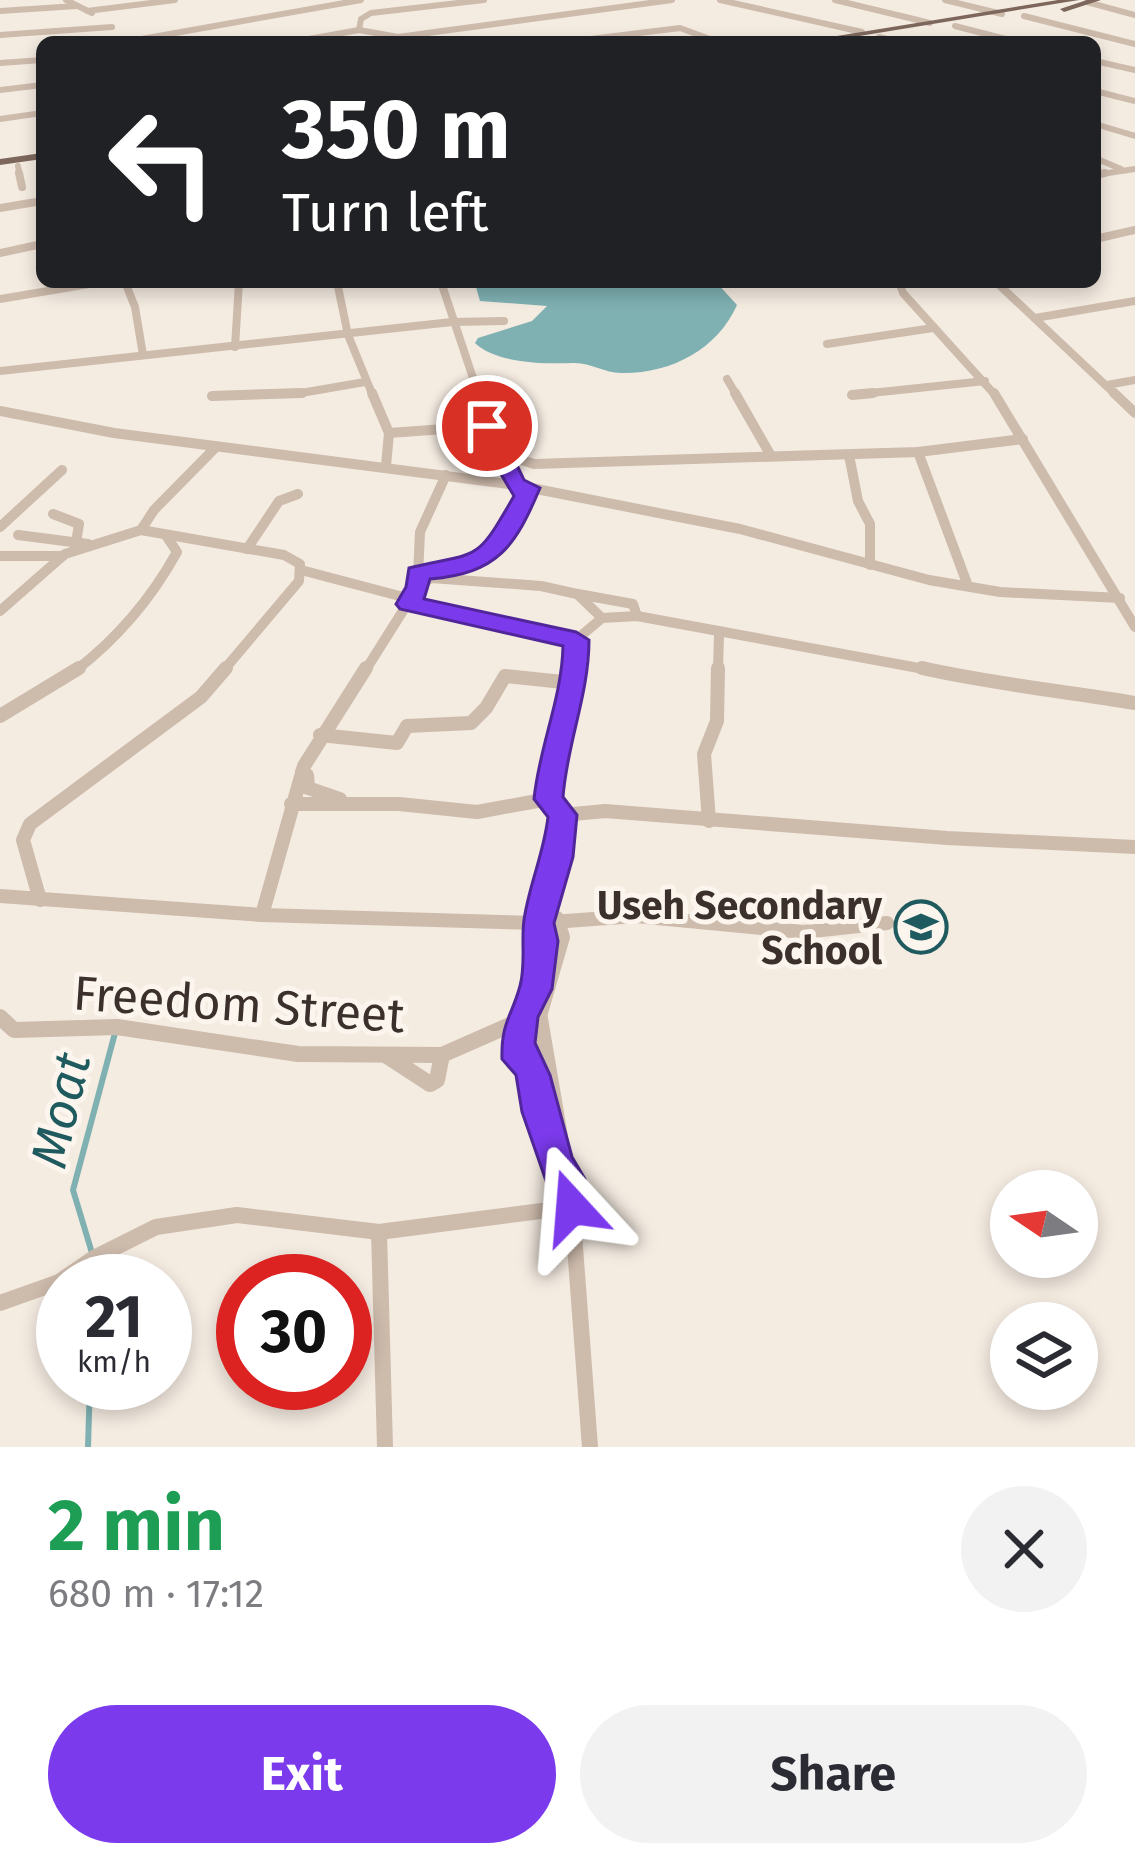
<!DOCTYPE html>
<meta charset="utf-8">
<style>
body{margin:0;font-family:"Fira Sans",sans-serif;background:#f2f2f3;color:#2b2b33;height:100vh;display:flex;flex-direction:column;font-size:45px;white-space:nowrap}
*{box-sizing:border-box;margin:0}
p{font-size:39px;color:#7c7c81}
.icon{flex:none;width:66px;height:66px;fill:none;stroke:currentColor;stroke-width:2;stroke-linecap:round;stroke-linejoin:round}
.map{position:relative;height:1447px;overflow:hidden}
.side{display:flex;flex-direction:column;background:#fff;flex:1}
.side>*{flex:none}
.top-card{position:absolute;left:36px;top:36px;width:1065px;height:252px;border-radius:18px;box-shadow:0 6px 18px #0003;background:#202124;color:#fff;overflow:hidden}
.needle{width:78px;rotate:283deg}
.buttons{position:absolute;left:990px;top:1170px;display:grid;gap:24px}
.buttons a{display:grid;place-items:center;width:108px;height:108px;border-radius:50%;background:#fff;box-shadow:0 6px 18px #0003;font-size:60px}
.speed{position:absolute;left:36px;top:1254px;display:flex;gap:24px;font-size:60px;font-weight:700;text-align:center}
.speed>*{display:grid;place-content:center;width:156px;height:156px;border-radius:50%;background:#fff;box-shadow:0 6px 18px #0003;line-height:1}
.speed small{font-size:30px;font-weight:400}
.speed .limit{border:18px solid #d22;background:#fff;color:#111}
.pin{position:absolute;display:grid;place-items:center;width:102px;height:102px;color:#fff;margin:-51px;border:6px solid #fff;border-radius:50%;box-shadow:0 3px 12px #0007}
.me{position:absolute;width:132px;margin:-66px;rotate:341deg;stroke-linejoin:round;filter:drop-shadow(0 0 9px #0008)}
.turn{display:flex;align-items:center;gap:42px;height:252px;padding:0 48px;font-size:54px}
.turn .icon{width:156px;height:156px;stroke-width:2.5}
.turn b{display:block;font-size:84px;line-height:102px}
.round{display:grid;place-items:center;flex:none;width:126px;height:126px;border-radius:63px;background:#f2f2f3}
.headline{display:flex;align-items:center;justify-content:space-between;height:204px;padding:0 48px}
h1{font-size:72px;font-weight:700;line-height:90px;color:#1e9e55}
.action{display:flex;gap:24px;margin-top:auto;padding:24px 48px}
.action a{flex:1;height:138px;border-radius:72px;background:#7c3aed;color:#fff;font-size:48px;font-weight:700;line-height:138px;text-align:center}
.action a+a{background:#f2f2f3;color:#2b2b33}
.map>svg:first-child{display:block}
.water{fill:#7fb0b2}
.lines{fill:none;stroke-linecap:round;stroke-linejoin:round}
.stream{stroke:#7fb0b2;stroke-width:6}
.street-far4{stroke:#cdbbac;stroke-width:6}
.street-far3{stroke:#cdbbac;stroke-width:8}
.street-far2{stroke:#cdbbac;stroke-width:10}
.street-far1{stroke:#cdbbac;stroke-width:14}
.street{stroke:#cdbbac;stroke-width:16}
.primary{fill:#7d675c;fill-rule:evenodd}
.route{fill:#7c3aed;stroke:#51269a;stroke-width:3}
.labels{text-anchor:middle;stroke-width:10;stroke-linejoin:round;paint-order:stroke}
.poi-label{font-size:39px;font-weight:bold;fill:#3b302b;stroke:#fbf5ee;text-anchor:end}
.near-street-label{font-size:48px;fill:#3b302b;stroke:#fbf5ee}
.near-water-label{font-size:51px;font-style:italic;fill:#1f5a5e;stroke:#fbf5ee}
</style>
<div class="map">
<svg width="1135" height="1447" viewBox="0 0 1135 1447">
<rect width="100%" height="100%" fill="#f4ebe1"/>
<path class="water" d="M482 282H716L737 305C717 350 670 374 621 373 605 373 591 363 575 363 546 364 497 364 475 343L478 338 532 321 547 306 480 301 476 287Z"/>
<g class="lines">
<g class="stream">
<path d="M92 1253 73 1190 115 1033"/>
<path d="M93 1281 94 1264"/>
<path d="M88 1447 90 1383"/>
</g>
<g class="street-far4">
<path d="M66 0 92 13"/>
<path d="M720 0 862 32"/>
<path d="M835 0 930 23"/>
<path d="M945 0 1002 14"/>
<path d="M1087 2 1135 15"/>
<path d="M0 11 77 6"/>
<path d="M87 11 175 0"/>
<path d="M1024 16 1135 44"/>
<path d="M955 26 1017 42"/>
<path d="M359 30 398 37 672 0"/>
<path d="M0 35 112 27"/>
<path d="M879 37 899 42"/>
<path d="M136 40 361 0"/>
<path d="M292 42 359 30 361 19 371 13 484 0"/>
<path d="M566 42 680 28 718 42"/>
<path d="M1095 61 1135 70"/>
<path d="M0 63 42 60"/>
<path d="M0 90 42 85"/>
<path d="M1095 91 1135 101"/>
<path d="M0 119 42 113"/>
<path d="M1095 124 1135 136"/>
<path d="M1095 158 1121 169"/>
<path d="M18 166 20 176"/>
<path d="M1095 175 1135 169"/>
</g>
<g class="street-far3">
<path d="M19 173 22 187"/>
<path d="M1095 175 1105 173"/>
<path d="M0 208 42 201"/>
<path d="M1095 239 1135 230"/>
<path d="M0 253 42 244"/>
<path d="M125 282 135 307 143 355"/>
<path d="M337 282 348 335 373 396"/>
<path d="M441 282 479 396"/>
<path d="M899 282 903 293 996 396"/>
<path d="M996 282 1117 396"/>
<path d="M0 299 101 282"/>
<path d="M1035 318 1135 301"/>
<path d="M827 344 933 328"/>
<path d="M235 347 239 282"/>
<path d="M0 371 452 322 504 321"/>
<path d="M727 379 737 396"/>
<path d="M1107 385 1135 380"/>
<path d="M852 395 985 381"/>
<path d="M217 396 301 393 365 382"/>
</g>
<g class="street-far2">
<path d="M372 393 389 433 386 466"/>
<path d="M478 393 486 418 504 423 503 459 516 485"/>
<path d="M735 393 771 456"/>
<path d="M994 393 1135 627"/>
<path d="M1114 393 1135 413"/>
<path d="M852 395 873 393"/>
<path d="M212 396 302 393"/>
<path d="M0 411 114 433 516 485 740 529 929 580 1000 592 1120 598"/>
<path d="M389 433 487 426 504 438 510 456 534 464 918 452 1023 439"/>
<path d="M215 448 154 510 141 530 284 555 300 564 299 581 223 671"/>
<path d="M918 452 968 586"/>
<path d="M849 455 858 501 870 524V565"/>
<path d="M53 514 79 524 75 549"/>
<path d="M0 527 62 470"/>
<path d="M18 535 88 544"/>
<path d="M247 549 279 501 298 494"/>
<path d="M0 556H63"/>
<path d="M301 570 411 599"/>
<path d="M418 573C483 564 501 547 529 488"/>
<path d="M418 576 420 532 446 475"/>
<path d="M578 594 633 604 637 616"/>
<path d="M409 604 576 640"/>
<path d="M0 611 65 554 141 530"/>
<path d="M75 671C118 638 151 599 177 552L167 537"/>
<path d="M365 671 418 587 431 578 541 586 577 594 602 618 637 616 935 671"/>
<path d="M575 671 576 640 602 618"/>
<path d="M718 671 719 633"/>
</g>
<g class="street-far1">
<path d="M922 668C993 684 1063 691 1135 703"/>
<path d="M0 716 79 668"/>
<path d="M320 735 397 743 407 726 471 723 486 708 505 676 563 682 575 677"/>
<path d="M302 772 307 775 308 788 340 799"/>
<path d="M291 804H399L477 812 548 799"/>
<path d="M563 815 548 799 552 757 575 668"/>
<path d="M709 821 704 754 717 721 718 668"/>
<path d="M0 896 262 915 538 923 636 916 803 932 887 923"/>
<path d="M40 900 23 840 30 824 201 697 226 668"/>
<path d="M262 915 304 766 366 668"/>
<path d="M522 1016C535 991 535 971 541 944 543 935 538 926 540 917 548 882 559 851 563 815L605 811 947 838 1135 847"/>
<path d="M530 1016 539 1012"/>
<path d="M540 1016 563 937 557 918"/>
</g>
<g class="street">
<path d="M523 1013 519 1059 531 1078 567 1179"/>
<path d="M539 1013 572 1207 590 1447"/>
<path d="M0 1017 14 1030 117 1027 298 1054 442 1055 537 1013"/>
<path d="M387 1056 430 1084 437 1080 442 1055"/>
<path d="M379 1232 385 1447"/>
<path d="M0 1303 59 1282 94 1258 156 1227 237 1215 379 1232 572 1207"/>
</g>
<g class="primary">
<path d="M1058 0H1079L823 42H800Z"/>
<path d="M1087 0H1101L1064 12 1060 9Z"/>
<path d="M42 153V159L0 165V159Z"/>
</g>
</g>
<path class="route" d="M487 419 512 433 514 459 524 480 540 488C515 547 498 573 430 579L424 599 576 632 589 640C589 694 567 743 563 797L577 815 573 857 554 923 558 941 552 989 538 1017 535 1043 550 1075 572 1157 585 1179 590 1207 585 1218 572 1223 559 1218 522 1112 516 1075 502 1059C501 1022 512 1016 520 986 526 964 521 941 524 920 529 885 544 853 548 817L534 799C539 747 562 698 563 646L400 609 396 604 406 587 409 568C481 551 475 564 514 496L492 459 493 440 476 426Z"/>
<defs>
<g id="school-ring" transform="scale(2.7)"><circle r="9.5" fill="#fbf5ee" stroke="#1f5a5e" stroke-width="1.5"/><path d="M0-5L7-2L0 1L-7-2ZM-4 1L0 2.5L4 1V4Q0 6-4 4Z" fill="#1f5a5e"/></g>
</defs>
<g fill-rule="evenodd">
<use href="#school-ring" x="921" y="927"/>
</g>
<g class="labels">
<g class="poi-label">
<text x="882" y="919">Useh Secondary<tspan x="882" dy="45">School</tspan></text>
</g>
<g class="near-street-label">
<text transform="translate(239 1004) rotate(4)" y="17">Freedom Street</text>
</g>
<g class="near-water-label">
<text transform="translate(60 1110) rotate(-77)" y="18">Moat</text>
</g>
</g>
</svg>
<div class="buttons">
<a><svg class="needle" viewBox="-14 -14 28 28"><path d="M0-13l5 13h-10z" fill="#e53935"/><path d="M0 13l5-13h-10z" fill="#7c7c81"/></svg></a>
<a><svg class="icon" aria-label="layers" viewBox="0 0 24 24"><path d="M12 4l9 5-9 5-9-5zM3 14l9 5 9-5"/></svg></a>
</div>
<div class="speed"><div>21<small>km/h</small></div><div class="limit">30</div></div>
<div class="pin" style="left:487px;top:426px;background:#d93025"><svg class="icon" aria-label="arrive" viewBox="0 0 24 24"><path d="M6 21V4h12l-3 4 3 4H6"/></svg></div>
<svg class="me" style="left:572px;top:1207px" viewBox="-20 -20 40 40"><path d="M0-17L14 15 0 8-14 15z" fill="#7c3aed" stroke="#fff" stroke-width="4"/></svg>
<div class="top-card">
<div class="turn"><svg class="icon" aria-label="left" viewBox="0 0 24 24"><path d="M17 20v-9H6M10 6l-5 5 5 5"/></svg><div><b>350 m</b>Turn left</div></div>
</div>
</div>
<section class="side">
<div class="headline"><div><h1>2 min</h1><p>680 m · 17:12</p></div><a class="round"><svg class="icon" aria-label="close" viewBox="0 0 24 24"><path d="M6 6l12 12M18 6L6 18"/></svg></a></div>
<div class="action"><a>Exit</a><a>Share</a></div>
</section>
